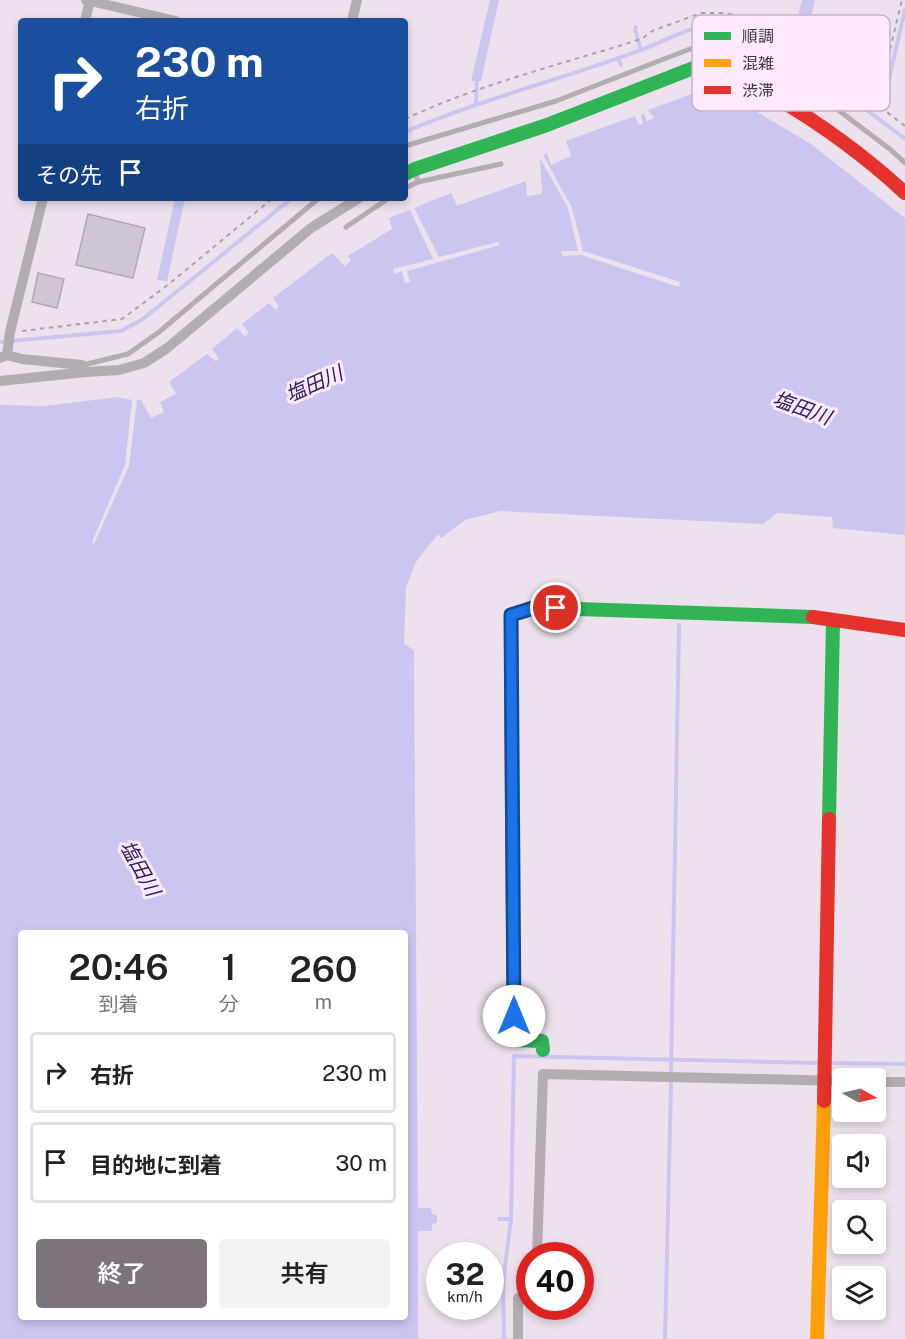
<!DOCTYPE html>
<html lang="ja">
<meta charset="utf-8">
<style>
body{margin:0;font-family:"Public Sans","Noto Sans JP",sans-serif;background:#f2f2f2;color:#222;height:100vh;display:flex;flex-direction:column;font-size:22px;white-space:nowrap}
*{box-sizing:border-box;margin:0}
p{font-size:20px;color:#767676}
.icon{flex:none;width:33px;height:33px;fill:none;stroke:currentColor;stroke-width:2;stroke-linecap:round;stroke-linejoin:round}
.map{position:relative;flex:1;overflow:hidden}
.side{position:absolute;left:18px;top:930px;width:390px;height:390px;display:flex;flex-direction:column;background:#fff;border-radius:6px;box-shadow:0 3px 9px #0003}
.side>*{flex:none}
.guide{position:absolute;left:18px;top:18px;width:390px;height:183px;border-radius:6px;box-shadow:0 3px 9px #0003;background:#1a4fa0;color:#fff;overflow:hidden}
.needle{width:39px;rotate:98deg}
.tools{position:absolute;left:832px;top:1068px;display:grid;gap:12px}
.tools a{display:grid;place-items:center;width:54px;height:54px;border-radius:6px;background:#fff;box-shadow:0 3px 9px #0003;font-size:30px}
.speed{position:absolute;left:426px;top:1242px;display:flex;gap:12px;font-size:30px;font-weight:700;text-align:center}
.speed>*{display:grid;place-content:center;width:78px;height:78px;border-radius:50%;background:#fff;box-shadow:0 3px 9px #0003;line-height:1}
.speed small{font-size:15px;font-weight:400}
.speed .limit{border:9px solid #d22;background:#fff;color:#111}
.pin{position:absolute;display:grid;place-items:center;width:51px;height:51px;color:#fff;margin:-26px;border:3px solid #fff;border-radius:50%;box-shadow:0 2px 6px #0007}
.me{position:absolute;width:66px;margin:-33px;rotate:0deg;stroke-linejoin:round;filter:drop-shadow(0 0 4px #0008)}
.turn{display:flex;align-items:center;gap:21px;height:126px;padding:0 18px;font-size:27px}
.turn .icon{width:78px;height:78px;stroke-width:2.5}
.turn b{display:block;font-size:42px;line-height:51px}
.then{display:flex;align-items:center;height:57px;padding:0 18px;background:#0003;gap:12px;font-size:22px}
.eta{display:flex;justify-content:space-evenly;align-items:center;height:102px;text-align:center}
.eta b{font-size:36px;font-weight:600;line-height:42px}
.action{display:flex;gap:12px;margin-top:auto;padding:12px 18px}
.action a{flex:1;height:69px;border-radius:6px;background:#7c737c;color:#fff;font-size:24px;font-weight:600;line-height:69px;text-align:center}
.action a+a{background:#f2f2f2;color:#222}
ul{padding:0;list-style:none}
li{display:flex;align-items:center;gap:18px;height:81px;margin:0 12px 9px;padding:0 6px;border:3px solid #e0e0e0;border-radius:6px}
li div{flex:1}
li b{display:block;font-size:22px}
li em{font-style:normal}
.map>svg:first-child{display:block}
.water{fill:#cbc6f0;fill-rule:evenodd}
.lines{fill:none;stroke-linecap:round;stroke-linejoin:round}
.stream{stroke:#cbc6f0;stroke-width:4}
.building{fill:#cfc6d4;stroke:#b0a8b2;stroke-width:1.5}
.path{stroke:#a9a3a7;stroke-width:2;stroke-dasharray:4.5 4.5;stroke-linecap:butt}
.lane{stroke:#b2adb0;stroke-width:5}
.street{stroke:#b2adb0;stroke-width:10}
.fast{stroke:#30b455;stroke-width:14}
.slow{stroke:#ff9f0a;stroke-width:14}
.jam{stroke:#e5322d;stroke-width:14}
.route-casing{stroke:#114b97;stroke-width:15}
.route{stroke:#1a73e8;stroke-width:10}
.labels{text-anchor:middle;stroke-width:6;stroke-linejoin:round;paint-order:stroke}
.water-label{font-size:20px;font-style:italic;fill:#2b1f5e;stroke:#fee9fe}
.key{fill:#fee9fe;stroke:#c5b4c5;stroke-width:1.5}
.key-label{font-size:16px;fill:#403840}
</style>
<div class="map">
<svg width="905" height="1339" viewBox="0 0 905 1339">
<rect width="100%" height="100%" fill="#ece1ec"/>
<g class="water">
<path d="M490 0H499L481 81H471Z"/>
<path d="M802 0H815L806 42 793 38Z"/>
<path d="M708 88 720 90 811 144 905 218V535L833 528 832 517 777 513 763 524 500 511 465 520 441 538 438 534 416 562 406 587 404 644 414 650 418 1208H431L432 1214 437 1215V1223L432 1224V1231H418V1339H0V405L45 406 118 397 132 400 125 465 92 542 94 544 129 466 137 400H141L151 418 164 412 160 402 176 394 169 382 207 354 215 361 219 359 212 349 237 328 245 337 249 333 242 324 269 303 276 310 279 306 273 298 332 253 345 266 351 260 348 256 392 229 389 218 410 210 433 259 393 269 394 274 402 271 405 283 410 282 407 271 500 245 498 242 439 257 414 208 451 193 457 206 526 181 527 196 542 194 540 158 568 208 578 251H561L562 256 581 255 679 287 680 282 583 251 572 208 543 155 547 153 551 165 571 156 566 141 635 116 639 125 654 118 648 110ZM21 933H405V1317H21Z"/>
<path d="M175 198H185L167 281 157 280Z"/>
</g>
<g class="lines">
<g class="stream">
<path d="M636 27 635 30 641 50"/>
<path d="M618 58 621 65"/>
<path d="M884 100 905 10"/>
<path d="M476 104 477 77"/>
<path d="M643 116 646 127"/>
<path d="M405 132C482 99 563 79 641 50 664 42 703 19 727 23 745 27 760 39 775 48 820 76 863 106 905 139"/>
<path d="M0 342 121 331 143 319 292 198"/>
<path d="M828 1063 905 1064"/>
<path d="M671 1071 679 625"/>
<path d="M499 1219H511L514 1056 820 1063"/>
<path d="M504 1339 503 1282 511 1219"/>
<path d="M665 1339 671 1083"/>
</g>
</g>
<g class="building">
<path d="M88 214 145 228 133 278 76 265Z"/>
<path d="M38 273 64 279 57 308 32 302Z"/>
</g>
<g class="lines">
<g class="path">
<path d="M871 98 880 91 902 0"/>
<path d="M405 119C478 85 558 65 635 41L643 38 652 31 701 13H726L746 18 816 58 905 126"/>
<path d="M22 331 122 319 169 284 273 198"/>
</g>
<g class="lane">
<path d="M405 146 556 101 695 47 713 43 730 45 825 100 891 150 905 163"/>
<path d="M418 182 501 164"/>
<path d="M405 188 418 182 415 171"/>
<path d="M346 227 389 198"/>
<path d="M83 365 128 354 159 332 319 198"/>
</g>
<g class="street">
<path d="M86 0 176 21"/>
<path d="M85 21 90 0"/>
<path d="M352 21 357 0"/>
<path d="M7 355 22 359 82 365 86 372"/>
<path d="M0 358 7 355 10 332 43 198"/>
<path d="M0 381 86 372 119 370 144 363 166 349 311 228 359 198"/>
<path d="M876 1082H905"/>
<path d="M537 1256 543 1074 843 1081"/>
<path d="M518 1339V1298H530"/>
</g>
<g class="fast">
<path d="M405 174 415 169 547 125 696 67C729 63 751 83 778 99"/>
<path d="M548 608 813 617"/>
<path d="M512 812 514 1040 542 1041 543 1050"/>
<path d="M829 819 833 621"/>
</g>
<path class="slow" d="M817 1339 824 1101"/>
<g class="jam">
<path d="M778 99C824 126 866 157 905 193"/>
<path d="M813 617 905 630"/>
<path d="M512 812 511 615 533 608H548"/>
<path d="M824 1101 829 819"/>
</g>
</g>
<g class="lines">
<g class="route-casing">
<path id="route" d="M514 1016 511 615 533 608H556"/>
</g>
<use href="#route" class="route"/>
</g>
<g class="labels">
<g class="water-label">
<text transform="translate(314 384) rotate(-24)" y="7">塩田川</text>
<text transform="translate(802 408) rotate(20)" y="7">塩田川</text>
<text transform="translate(140 868) rotate(61)" y="7">塩田川</text>
</g>
</g>
<rect x="692" y="15" width="198" height="96" rx="9" class="key"/>
<rect x="704" y="32" width="27" height="8" fill="#30b455"/>
<rect x="704" y="59" width="27" height="8" fill="#ff9f0a"/>
<rect x="704" y="86" width="27" height="8" fill="#e5322d"/>
<g class="key-label">
<text x="742" y="42">順調</text>
<text x="742" y="69">混雑</text>
<text x="742" y="96">渋滞</text>
</g>
</svg>
<div class="tools">
<a><svg class="needle" viewBox="-14 -14 28 28"><path d="M0-13l5 13h-10z" fill="#e53935"/><path d="M0 13l5-13h-10z" fill="#767676"/></svg></a>
<a><svg class="icon" aria-label="sound" viewBox="0 0 24 24"><path d="M4 9h4l5-4v14l-5-4H4zM17 9q2 3 0 6"/></svg></a>
<a><svg class="icon" aria-label="search" viewBox="0 0 24 24"><circle cx="10" cy="10" r="6"/><path d="M15 15l6 6"/></svg></a>
<a><svg class="icon" aria-label="layers" viewBox="0 0 24 24"><path d="M12 4l9 5-9 5-9-5zM3 14l9 5 9-5"/></svg></a>
</div>
<div class="speed"><div>32<small>km/h</small></div><div class="limit">40</div></div>
<div class="pin" style="left:556px;top:608px;background:#d93025"><svg class="icon" aria-label="arrive" viewBox="0 0 24 24"><path d="M6 21V4h12l-3 4 3 4H6"/></svg></div>
<svg class="me" style="left:514px;top:1016px" viewBox="-20 -20 40 40"><circle r="19" fill="#fff"/><path d="M0-13L10 11 0 6-10 11z" fill="#1a73e8"/></svg>
<div class="guide">
<div class="turn"><svg class="icon" aria-label="right" viewBox="0 0 24 24"><path d="M7 20v-9h11M14 6l5 5-5 5"/></svg><div><b>230 m</b>右折</div></div>
<div class="then">その先<svg class="icon" aria-label="arrive" viewBox="0 0 24 24"><path d="M6 21V4h12l-3 4 3 4H6"/></svg></div>
</div>
<section class="side">
<div class="eta">
<div><b>20:46</b><p>到着</p></div>
<div><b>1</b><p>分</p></div>
<div><b>260</b><p>m</p></div>
</div>
<ul>
<li><svg class="icon" aria-label="right" viewBox="0 0 24 24"><path d="M7 20v-9h11M14 6l5 5-5 5"/></svg><div><b>右折</b></div><em>230 m</em></li>
<li><svg class="icon" aria-label="arrive" viewBox="0 0 24 24"><path d="M6 21V4h12l-3 4 3 4H6"/></svg><div><b>目的地に到着</b></div><em>30 m</em></li>
</ul>
<div class="action"><a>終了</a><a>共有</a></div>
</section>
</div>
